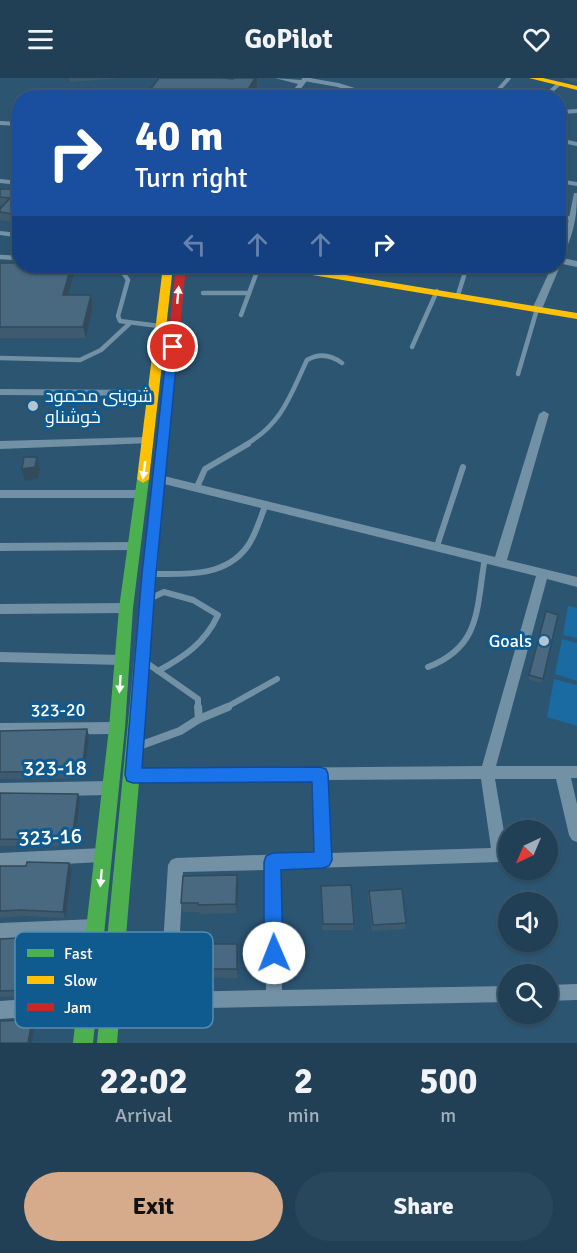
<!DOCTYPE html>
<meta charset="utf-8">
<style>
body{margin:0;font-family:Signika,Cairo,sans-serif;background:#29475c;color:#f1f3f6;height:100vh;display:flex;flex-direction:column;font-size:22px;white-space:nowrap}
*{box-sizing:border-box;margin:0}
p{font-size:20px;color:#a2afb9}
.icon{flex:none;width:33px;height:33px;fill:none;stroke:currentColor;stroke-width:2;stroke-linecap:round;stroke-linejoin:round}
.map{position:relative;height:965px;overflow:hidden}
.details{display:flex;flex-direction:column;background:#214056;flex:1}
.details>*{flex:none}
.top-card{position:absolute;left:12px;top:12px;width:554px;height:183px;border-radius:24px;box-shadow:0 2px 4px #0004,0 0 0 2px #3e596c;background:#1a4fa0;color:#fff;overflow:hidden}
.needle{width:39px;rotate:224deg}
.buttons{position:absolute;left:498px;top:742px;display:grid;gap:12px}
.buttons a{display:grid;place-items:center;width:60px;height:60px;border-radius:50%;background:#214056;box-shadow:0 2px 4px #0004,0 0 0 2px #3e596c;font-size:30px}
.pin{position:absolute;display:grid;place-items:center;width:51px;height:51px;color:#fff;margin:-26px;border:3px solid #fff;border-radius:50%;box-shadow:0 2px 6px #0007}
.me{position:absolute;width:66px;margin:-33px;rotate:359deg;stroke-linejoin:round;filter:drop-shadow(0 0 4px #0008)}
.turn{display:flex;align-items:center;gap:21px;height:126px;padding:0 24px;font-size:27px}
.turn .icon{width:78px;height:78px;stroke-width:2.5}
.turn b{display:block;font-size:42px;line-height:51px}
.lanes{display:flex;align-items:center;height:57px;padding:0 24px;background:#0003;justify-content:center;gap:30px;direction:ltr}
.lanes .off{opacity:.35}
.eta{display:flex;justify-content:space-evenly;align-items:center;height:102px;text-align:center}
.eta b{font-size:36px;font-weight:800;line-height:42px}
.button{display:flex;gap:12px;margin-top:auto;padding:12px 24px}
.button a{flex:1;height:69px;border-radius:36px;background:#d6ab8b;color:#111;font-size:24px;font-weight:800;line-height:69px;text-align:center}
.button a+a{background:#29475c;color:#f1f3f6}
header{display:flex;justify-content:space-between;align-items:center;height:78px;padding:0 24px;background:#214056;font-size:27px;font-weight:800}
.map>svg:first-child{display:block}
.green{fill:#196ba2}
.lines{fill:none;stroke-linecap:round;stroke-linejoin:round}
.lane-far3{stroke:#7391a5;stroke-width:4}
.lane-far2{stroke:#7391a5;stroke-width:4.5}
.lane-far1{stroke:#7391a5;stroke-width:6}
.lane{stroke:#7391a5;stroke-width:8}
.street{fill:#7391a5;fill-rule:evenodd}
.fast{fill:#4caf50;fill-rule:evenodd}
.slow{fill:#ffc107;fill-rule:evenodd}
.jam{fill:#c62828;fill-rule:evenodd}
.wall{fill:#3e5a6e}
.shaded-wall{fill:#324a5a}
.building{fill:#486980;stroke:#324a5a;stroke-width:1.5}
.oneway{fill:#f6fbf6}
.route{fill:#1a73e8;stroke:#114b97;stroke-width:1.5}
.poi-dot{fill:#b5c4ce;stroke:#0f5a8f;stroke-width:2}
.labels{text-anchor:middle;stroke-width:6;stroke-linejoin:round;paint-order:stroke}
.poi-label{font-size:18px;fill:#fff;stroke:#0f5a8f;text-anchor:start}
.street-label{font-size:18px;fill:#fff;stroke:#0f5a8f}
.near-street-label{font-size:21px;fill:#fff;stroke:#0f5a8f}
.key{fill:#0f5a8f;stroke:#578cb1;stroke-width:1.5}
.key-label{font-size:16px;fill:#fff}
</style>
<header><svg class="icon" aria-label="menu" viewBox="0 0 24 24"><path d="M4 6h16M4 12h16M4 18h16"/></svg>GoPilot<svg class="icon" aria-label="heart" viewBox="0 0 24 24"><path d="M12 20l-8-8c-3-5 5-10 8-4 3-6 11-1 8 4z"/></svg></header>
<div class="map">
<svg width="577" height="965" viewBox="0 0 577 965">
<rect width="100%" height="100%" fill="#2c5572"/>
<g class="green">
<path d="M568 528 577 530V560L563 557Z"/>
<path d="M562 561 577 565V603L555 596Z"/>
<path d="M554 601 577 607V648L547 639Z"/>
</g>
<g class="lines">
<g class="lane-far3">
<path d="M304 1 338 7 380 20"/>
<path d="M81 16 82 20"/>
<path d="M491 20 509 0"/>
<path d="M543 20 559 6"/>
<path d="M561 34 577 33"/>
<path d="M558 62 577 66"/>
<path d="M0 103 20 105"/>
<path d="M558 138 573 141"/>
</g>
<g class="lane-far2">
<path d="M0 179 20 180"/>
<path d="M113 188 120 190 128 202 118 238 120 243 159 248"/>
<path d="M203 215H249"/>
<path d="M458 217 467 188"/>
<path d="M241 237 259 188"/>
<path d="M412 269 437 213"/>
<path d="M0 280 80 282 101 272 129 246"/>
<path d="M518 296 537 231"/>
<path d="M245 367C282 346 290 318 307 282 319 275 331 277 342 285"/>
</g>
<g class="lane-far1">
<path d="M197 409 205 391 248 366"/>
<path d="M437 468 463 389"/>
<path d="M150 496C184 496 224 500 247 469 256 457 260 440 266 426"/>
<path d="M151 520 164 514 193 522 218 537C205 565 184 579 158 593"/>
<path d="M144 583 198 621V630"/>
<path d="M428 589C482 568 476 530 485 480"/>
<path d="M225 630 277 601"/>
</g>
<g class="lane">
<path d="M199 641 228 629"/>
<path d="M139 668 180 653 199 641 198 629"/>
</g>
<g class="street">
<path d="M275 0 301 2 303 0H309L294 20H287L298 6Z"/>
<path d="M0 43 20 44V48L0 47Z"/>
<path d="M558 101 577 104V108L558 105Z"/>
<path d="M574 115H577C577 143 573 154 563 180L577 183V189L558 185V172L567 150Z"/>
<path d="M0 153 20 155V160L0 157Z"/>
<path d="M558 186 560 188 542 231 537 234 534 233 532 231 552 188H558Z"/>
<path d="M0 311 152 312 157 315 152 318 0 317Z"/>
<path d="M544 333 549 336 507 482 577 499V509L547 501 496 688H577V700H571L577 726V764L572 762 569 757 556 701H495L508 777 505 782 500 784 281 791 282 912 508 908V924L111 932 105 930 103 924 105 918 111 916 160 915 168 787 171 782 176 780 315 775 313 702 133 703 128 702 126 697 128 692 133 691 482 688 536 498 160 405 154 401 156 398 160 397 495 479 539 336ZM481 701 491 770 330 775 327 702ZM265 792 266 912 177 914 183 794Z"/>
<path d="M148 359 153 363 152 365 0 371V363Z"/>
<path d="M0 412H141L147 416 141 420H0Z"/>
<path d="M133 464 139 468 133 472 0 473V465Z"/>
<path d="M126 525 130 527 132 530 130 533 126 535 0 536V526Z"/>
<path d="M0 574 122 577 127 578 129 582 127 586 122 587 0 584Z"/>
<path d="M117 644 122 646 124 650 122 654 117 656 0 657V645Z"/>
<path d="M111 703 116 705 118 710 116 715 111 717 0 719V705Z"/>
<path d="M103 770 108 772 111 777 108 782 103 784 0 789V775Z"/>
<path d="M96 841 102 843 104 849 102 855 96 857 0 861V845Z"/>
<path d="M577 906V922L548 923V907Z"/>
<path d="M87 917 93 920 96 926 93 932 87 935 0 941V923Z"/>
</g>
<g class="fast">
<path d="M143 397 149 401 133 530 125 650 93 965H73L109 650 119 530 137 401Z"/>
<path d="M151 474 158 479 117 965H97L144 479Z"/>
</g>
<g class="slow">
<path d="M529 0H543L577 8V12Z"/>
<path d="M163 188H173L149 401 143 405 137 401Z"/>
<path d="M271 188H291L577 235V241L276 191Z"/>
</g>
<path class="jam" d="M176 188H186L158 479 151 484 144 479Z"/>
</g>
<g class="wall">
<path d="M69 0H121L70 4Z"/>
<path d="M564 0H577V5L564 1Z"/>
<path d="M257 8 249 20H144Z"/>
<path d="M0 111H20V145L0 142V131L3 127H0Z"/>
<path d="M0 185 74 196 68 217H91L93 229 86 260H0Z"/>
<path d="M546 533 543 601 541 605 528 601Z"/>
<path d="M87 651 89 658 84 700 0 701V653Z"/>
<path d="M0 715 78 716 80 723 74 768H0Z"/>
<path d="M0 788 72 792 65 840 24 838 0 840Z"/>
<path d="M237 797 238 807 237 835 200 836 199 834H183L181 825Z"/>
<path d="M321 808 354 846 353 852H322Z"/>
<path d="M369 813 406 845 405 851 372 853 368 819Z"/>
<path d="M37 859 38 861 65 867 61 892 63 897 61 917 0 919V861Z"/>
<path d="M237 866 238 875V900L180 899 178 891Z"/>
</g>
<g class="shaded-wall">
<path d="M255 0H257V8L249 20H247V13Z"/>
<path d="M237 11V20H231Z"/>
<path d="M71 188H73L74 196 65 228 63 217Z"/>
<path d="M91 217 93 229 86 260 83 249Z"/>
<path d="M37 379 40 391 38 400 25 403 22 391Z"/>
<path d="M87 651 89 658 84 700 82 693Z"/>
<path d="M78 716 80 723 74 768 72 762Z"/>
<path d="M69 785 72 792 65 840 63 834Z"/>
<path d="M237 797 238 807 237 835 236 826Z"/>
<path d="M63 861 65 867 61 892 63 897 61 917 58 911V891Z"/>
<path d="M237 866 238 875V900L237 891Z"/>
<path d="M32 942 35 947 32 965H28Z"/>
</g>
<g class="building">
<path d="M159 0H222L233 1 234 0H255L247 13 237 11 231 20 210 18 208 20H144Z"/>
<path d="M0 111H20V137L0 134V131L10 120 0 119Z"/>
<path d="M0 185H20V188H71L63 217H91L83 249H0Z"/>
<path d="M24 379H37L35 389 22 391Z"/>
<path d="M546 533 558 537 543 601 529 597Z"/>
<path d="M87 651 82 693 0 694V653Z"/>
<path d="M0 715 78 716 72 762 0 761Z"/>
<path d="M27 784 69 785 63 834 21 832 0 833V788H26Z"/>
<path d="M237 797 236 826 198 827V825H181L183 798Z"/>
<path d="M351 807 354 846H323L321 808Z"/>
<path d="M402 811 406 845 373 847 369 813Z"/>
<path d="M37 859V861H63L58 891H61L58 911 0 913V861Z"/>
<path d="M179 866H237V891H178Z"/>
<path d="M32 942 28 965H0V943Z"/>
</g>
<defs><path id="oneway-solid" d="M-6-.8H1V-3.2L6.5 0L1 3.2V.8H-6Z" transform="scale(1.5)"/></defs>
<g class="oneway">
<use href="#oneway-solid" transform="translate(178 217) rotate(-85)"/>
<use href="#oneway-solid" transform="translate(144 392) rotate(98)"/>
<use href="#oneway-solid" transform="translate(120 606) rotate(94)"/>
<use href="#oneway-solid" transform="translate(101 800) rotate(95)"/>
</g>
<path class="route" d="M173 266 178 269 156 496 142 690 320 689 326 691 328 696 332 782 329 788 323 790 281 792 283 875 280 882 274 884 267 882 264 875V784L266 778 273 775 314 774 312 704 133 705 127 703 125 697 142 496 167 269Z"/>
<g class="poi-dot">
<circle cx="33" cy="328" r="6"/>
<circle cx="544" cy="563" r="6"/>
</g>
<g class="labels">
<g class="poi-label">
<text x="45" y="324">شوينى محمود<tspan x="45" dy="21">خوشناو</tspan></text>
<text x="532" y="569" text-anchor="end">Goals</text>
</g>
<g class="street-label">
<text transform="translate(58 632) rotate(-1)" y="6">323-20</text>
</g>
<g class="near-street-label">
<text transform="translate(55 690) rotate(-1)" y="7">323-18</text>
<text transform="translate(50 759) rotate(-3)" y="7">323-16</text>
</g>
</g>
<rect x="15" y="854" width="198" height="96" rx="9" class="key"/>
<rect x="27" y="871" width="27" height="8" fill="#4caf50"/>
<rect x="27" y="898" width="27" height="8" fill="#ffc107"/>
<rect x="27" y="925" width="27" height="8" fill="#c62828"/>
<g class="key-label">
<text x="64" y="881">Fast</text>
<text x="64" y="908">Slow</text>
<text x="64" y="935">Jam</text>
</g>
</svg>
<div class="buttons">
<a><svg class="needle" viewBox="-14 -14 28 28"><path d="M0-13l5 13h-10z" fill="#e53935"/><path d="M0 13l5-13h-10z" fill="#a2afb9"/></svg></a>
<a><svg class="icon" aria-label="sound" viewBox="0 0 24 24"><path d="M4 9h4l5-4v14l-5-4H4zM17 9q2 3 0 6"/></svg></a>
<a><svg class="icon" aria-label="search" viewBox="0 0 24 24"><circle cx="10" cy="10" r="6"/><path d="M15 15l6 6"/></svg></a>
</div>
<div class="pin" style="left:173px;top:269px;background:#d93025"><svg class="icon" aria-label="arrive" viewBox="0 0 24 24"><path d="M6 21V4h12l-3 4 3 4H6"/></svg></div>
<svg class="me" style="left:274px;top:875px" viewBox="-20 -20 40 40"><circle r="19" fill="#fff"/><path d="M0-13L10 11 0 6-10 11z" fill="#1a73e8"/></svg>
<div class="top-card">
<div class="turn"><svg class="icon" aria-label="right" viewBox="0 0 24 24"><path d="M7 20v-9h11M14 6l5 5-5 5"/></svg><div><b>40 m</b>Turn right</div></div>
<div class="lanes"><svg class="icon off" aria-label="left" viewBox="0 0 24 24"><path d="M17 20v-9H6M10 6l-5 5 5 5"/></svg><svg class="icon off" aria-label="ahead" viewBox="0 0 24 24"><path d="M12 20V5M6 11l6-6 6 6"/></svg><svg class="icon off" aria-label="ahead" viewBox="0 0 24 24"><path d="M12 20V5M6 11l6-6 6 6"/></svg><svg class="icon" aria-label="right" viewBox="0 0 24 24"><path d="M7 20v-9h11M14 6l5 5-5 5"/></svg></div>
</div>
</div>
<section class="details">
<div class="eta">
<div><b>22:02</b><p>Arrival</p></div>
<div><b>2</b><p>min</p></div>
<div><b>500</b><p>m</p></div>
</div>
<div class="button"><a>Exit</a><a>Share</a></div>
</section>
